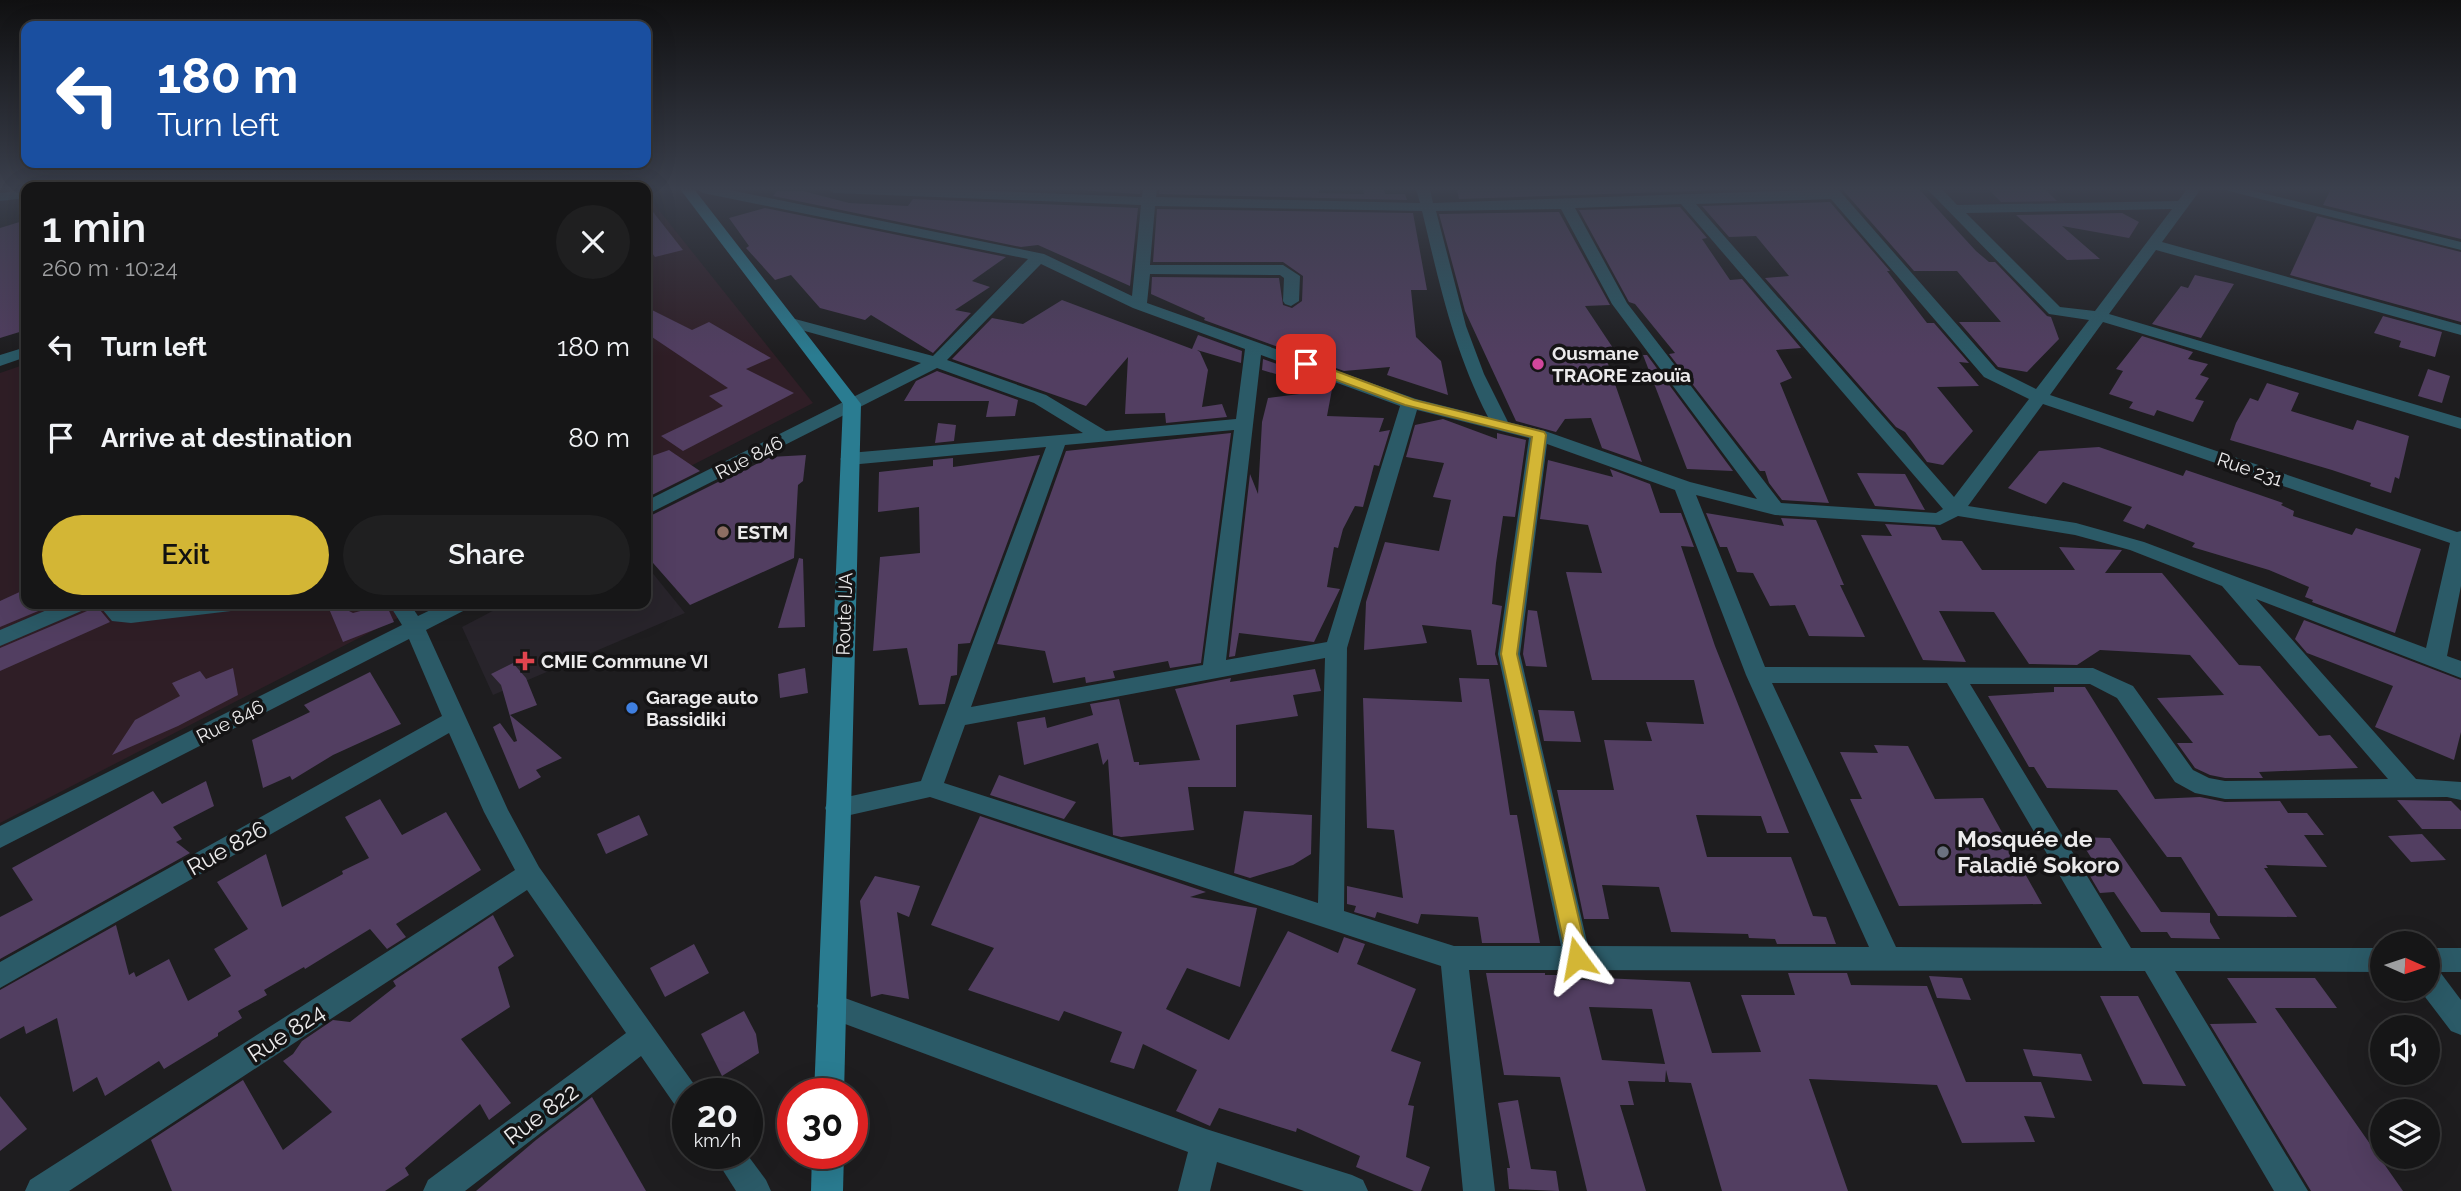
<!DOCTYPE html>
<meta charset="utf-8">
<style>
body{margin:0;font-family:Raleway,sans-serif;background:#1f1f20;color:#f1f3f6;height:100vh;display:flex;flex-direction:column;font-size:26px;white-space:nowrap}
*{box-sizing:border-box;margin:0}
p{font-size:23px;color:#9e9fa1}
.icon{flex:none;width:38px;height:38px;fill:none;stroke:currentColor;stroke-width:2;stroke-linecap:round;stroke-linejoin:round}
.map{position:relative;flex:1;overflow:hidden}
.drawer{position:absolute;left:21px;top:182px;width:630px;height:427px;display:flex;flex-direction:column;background:#161617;border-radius:14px;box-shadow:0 7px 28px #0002,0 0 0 2px #353536}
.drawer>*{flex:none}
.guide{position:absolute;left:21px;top:21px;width:630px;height:147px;border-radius:14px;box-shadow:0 7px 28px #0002,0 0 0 2px #353536;background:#1a4fa0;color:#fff;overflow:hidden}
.needle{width:46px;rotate:93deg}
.fabs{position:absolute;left:2370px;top:931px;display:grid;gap:14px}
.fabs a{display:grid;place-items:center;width:70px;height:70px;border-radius:50%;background:#161617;box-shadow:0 7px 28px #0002,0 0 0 2px #353536;font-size:35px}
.speed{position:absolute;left:672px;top:1078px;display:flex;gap:14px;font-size:35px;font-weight:700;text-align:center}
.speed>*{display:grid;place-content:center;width:91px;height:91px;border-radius:50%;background:#161617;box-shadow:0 7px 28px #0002,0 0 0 2px #353536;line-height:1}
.speed small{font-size:18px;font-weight:400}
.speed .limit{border:10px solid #d22;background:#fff;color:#111}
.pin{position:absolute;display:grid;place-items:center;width:60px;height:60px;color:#fff;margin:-30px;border-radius:14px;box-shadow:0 4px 10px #0006}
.me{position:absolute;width:77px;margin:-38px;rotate:347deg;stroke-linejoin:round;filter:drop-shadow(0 0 5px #0008)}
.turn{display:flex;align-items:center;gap:24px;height:147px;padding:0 21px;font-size:32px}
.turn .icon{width:91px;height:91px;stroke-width:2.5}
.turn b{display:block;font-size:49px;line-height:60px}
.round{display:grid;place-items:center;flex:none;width:74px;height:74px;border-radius:37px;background:#1f1f20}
.headline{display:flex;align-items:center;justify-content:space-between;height:119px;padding:0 21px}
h1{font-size:42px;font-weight:600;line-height:52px}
.primary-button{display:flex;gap:14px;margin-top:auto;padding:14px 21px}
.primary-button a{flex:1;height:80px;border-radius:42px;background:#d3b635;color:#111;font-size:28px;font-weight:600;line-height:80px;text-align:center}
.primary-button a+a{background:#1f1f20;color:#f1f3f6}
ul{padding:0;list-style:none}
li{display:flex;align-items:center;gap:21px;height:91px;padding:0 21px}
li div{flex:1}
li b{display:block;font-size:26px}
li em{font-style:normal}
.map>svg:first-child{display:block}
.built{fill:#28242b}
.education{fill:#2f1e26}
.building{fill:#523e61;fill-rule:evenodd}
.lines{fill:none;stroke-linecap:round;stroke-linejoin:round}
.street{fill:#2b5a67;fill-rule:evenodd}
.secondary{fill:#2a7c91;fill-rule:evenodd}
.route{fill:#d3b635;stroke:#897622;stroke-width:2}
.hotel-dot{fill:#d1479c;stroke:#151415;stroke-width:2.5}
.education-dot{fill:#8d6e63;stroke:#151415;stroke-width:2.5}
.health-dot{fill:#e0444e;stroke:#151415;stroke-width:2.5}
.shop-dot{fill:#3f7fe0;stroke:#151415;stroke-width:2.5}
.worship-dot{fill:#6b7280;stroke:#151415;stroke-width:2.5}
.labels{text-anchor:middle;stroke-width:7;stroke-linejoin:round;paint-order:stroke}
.poi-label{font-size:19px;font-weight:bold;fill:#ebeaeb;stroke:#151415;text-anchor:start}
.street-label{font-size:19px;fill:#ebeaeb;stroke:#151415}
.near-poi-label{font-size:23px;font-weight:bold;fill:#ebeaeb;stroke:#151415;text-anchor:start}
.near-street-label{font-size:23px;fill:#ebeaeb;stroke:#151415}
</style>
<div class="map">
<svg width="2461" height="1191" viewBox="0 0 2461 1191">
<rect width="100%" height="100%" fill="#1e1d1f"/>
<g class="built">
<path d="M1936 189H2050L2066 203 1953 205Z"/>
<path d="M646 565 685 613 493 695 462 627 506 604H646Z"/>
</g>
<g class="education">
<path d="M646 194 813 403 646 489Z"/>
<path d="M26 364V604H425L0 823V373Z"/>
</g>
<g class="building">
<path d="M1063 189H1140V194Z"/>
<path d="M1160 189H1319V193L1364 194 1363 189H1384L1385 194H1405L1407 200 1159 194Z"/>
<path d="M1457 189H1751L1459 199Z"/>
<path d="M1842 189H1919L1976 251 1989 262H1995L2047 316 2051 317 2059 339 2027 372 1998 367 1959 322H2001L1957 271H1914Z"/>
<path d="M1988 189H2045L2057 201 2001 202Z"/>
<path d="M2331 189H2461V239L2323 205Z"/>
<path d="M777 191H803L849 203 908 206 913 199 1138 208 1130 286 1038 245 1021 247 773 196Z"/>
<path d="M1830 202 1890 271H1887L1927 323H1934L1969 363 1959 362 1979 386 1937 387 1973 431 1943 465 1927 462 1905 432 1896 427 1765 278 1789 276 1756 236 1729 237 1702 206Z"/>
<path d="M646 203 683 250 655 257 646 245Z"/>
<path d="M1680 207 1707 238 1702 239 1730 280 1742 279 1801 348 1776 350 1792 378 1780 383 1829 503 1782 500 1769 483 1765 471H1760L1669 354 1675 353 1635 304 1629 302 1579 210Z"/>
<path d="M765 208 1006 257 972 281 990 287 955 310 971 313 933 353 871 315 865 320 820 308 791 275 775 280 746 248 749 246 729 218Z"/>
<path d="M1157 209 1413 213 1427 290H1411L1416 337 1441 361 1448 395 1387 375 1390 367 1344 371 1204 320 1205 318 1151 294 1152 277 1279 278 1283 305 1292 308 1302 301 1303 276 1283 262H1153Z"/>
<path d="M1559 212 1610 305 1585 306 1615 351 1605 355 1642 462 1602 448 1591 418 1565 419 1556 432 1516 421 1465 311 1439 214Z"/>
<path d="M2122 213 2139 222 2129 238 2062 226 2100 259 2067 260 2016 215Z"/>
<path d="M2317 216 2461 252V322L2290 275Z"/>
<path d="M26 220V330L0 338V228Z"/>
<path d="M2195 275 2234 284 2201 338 2152 324 2181 286 2188 288Z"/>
<path d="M1062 300 1192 349 1198 335 1242 351 1241 363 1197 350 1200 352 1208 370 1202 407 1222 404 1227 417 1166 423 1165 413 1125 414 1128 357 1086 406 952 359 992 318 1023 324Z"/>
<path d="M646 307 692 330 709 322 771 358 746 369 794 393 683 451 661 436 723 406 709 396 728 388 646 333Z"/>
<path d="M2383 316 2442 332 2435 357 2399 347 2401 341 2374 333Z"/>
<path d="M2142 336 2193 352 2188 359 2208 364 2200 375 2209 378 2195 399 2204 401 2193 422 2157 410 2154 416 2129 408 2133 402 2109 394 2123 371 2116 369Z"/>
<path d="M1643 355H1647L1733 471 1687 469Z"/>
<path d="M1263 359 1333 384 1327 416 1384 418 1379 432 1390 430 1379 466 1374 465 1363 507 1355 506 1343 529 1338 548 1334 547 1327 587 1340 589 1314 642 1239 633 1235 656 1229 657 1250 474 1258 494 1262 422 1268 398 1331 390 1262 370Z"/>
<path d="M2428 369 2450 376 2442 403 2418 396Z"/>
<path d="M937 371 1018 400 1015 416 986 417 989 401H904L916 381Z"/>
<path d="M2267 383 2299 393 2291 411 2353 430 2357 420 2409 436 2399 479 2395 477 2391 493 2370 486 2371 483 2332 470 2230 440 2236 423 2250 398 2258 401Z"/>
<path d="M1443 419 1497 439V433L1526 440 1515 517 1503 516 1496 563 1492 604 1502 606 1495 654 1498 665H1477L1471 630 1422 625 1427 643 1364 650 1366 602 1385 542 1439 551 1451 500 1433 497 1444 463 1406 457 1415 425Z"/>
<path d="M938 423 956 425 954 441 935 443Z"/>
<path d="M1231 433 1201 663 1170 668 1168 661 1113 671 1115 678 1086 683 1085 677 1053 683 1045 651 997 644 1066 451Z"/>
<path d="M2099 447 2183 476 2186 470 2257 494 2283 503 2281 505 2294 511 2293 516 2352 535 2356 528 2421 549 2395 633 2312 602 2313 600 2305 597 2309 587 2269 570 2192 547 2195 543 2147 524 2144 529 2123 521 2132 507 2063 482 2046 504 2008 488 2039 451Z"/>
<path d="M669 450 700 471 646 498V458Z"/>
<path d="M806 455 803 481 798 485 794 558 690 605 646 555V518L718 482 720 483 770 457Z"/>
<path d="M1040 455 970 643 958 644 957 675 951 676 945 704 919 705 907 648 873 651 880 557 920 553 919 507 878 512 879 472 933 466V460L953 458V467Z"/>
<path d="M1548 460 1613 477 1610 469 1650 484 1660 513H1681L1694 547 1681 546 1715 646 1789 833H1767L1761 816 1696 815 1707 857H1791L1813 916 1826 917 1836 944H1777L1775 939 1749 938 1748 934 1671 932 1659 887 1602 885 1609 919H1584L1557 790H1614L1604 740 1652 741 1646 722 1704 724 1694 680H1592L1566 572 1602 573 1588 525 1540 519Z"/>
<path d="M1857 473 1905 474 1925 510 1875 506Z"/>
<path d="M1706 513 1784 526 1781 518 1816 520 1844 585H1840L1865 637 1809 636 1795 605 1770 606 1753 573 1737 572 1727 547H1720Z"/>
<path d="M1885 524 1935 527 1942 540 1962 541 1982 570H2075L2059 547 2122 550 2105 573H2162L2239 665 2260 666 2319 736 2330 735 2358 768 2259 772 2263 778H2225L2210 775 2195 768 2177 743H2193L2157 698 2224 695 2190 655 2100 650 2077 665 2029 664 1994 612 1939 611 1966 662 1923 660 1861 535 1892 536Z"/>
<path d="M799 558 803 559 805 627 778 628Z"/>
<path d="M26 589V604H55L0 627V601Z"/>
<path d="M93 604H95L110 622 0 671V648L87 611Z"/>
<path d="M327 604H335L353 613 386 604 394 622 343 642Z"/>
<path d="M1528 610 1537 611 1547 667 1526 666 1523 654Z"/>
<path d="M2304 620 2461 680V732L2454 760 2375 727 2393 686 2307 653 2295 639Z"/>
<path d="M513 663 526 678 537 705 510 715 562 758 536 770 541 777 519 789 493 727 500 723 514 742 517 741 501 685 491 674Z"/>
<path d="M233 668 238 695 178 726 112 755 135 720 180 696 172 683 200 671 206 679Z"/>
<path d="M805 668 808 693 780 698 778 674Z"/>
<path d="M1315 669 1321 691 1293 695 1298 716 1236 725V787H1188L1194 830 1121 837 1113 835 1108 759 1103 765 1098 743 1024 765 1017 722 1045 717 1047 728 1093 715 1090 704 1119 699 1134 762H1139V765L1200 760 1175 689 1231 678 1230 682Z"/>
<path d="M370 672 401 724 333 755 292 780 290 776 263 788 252 740 310 712 304 705Z"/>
<path d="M1459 678 1489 679 1510 815H1517L1540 943H1482L1478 917 1421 914 1418 924 1377 912 1375 918 1354 912 1356 906 1347 904V886L1403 898 1394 830 1367 828 1363 698 1462 702Z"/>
<path d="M2054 687H2085L2155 799 2200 797 2225 802 2280 801 2288 813H2307L2324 835H2304L2327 867 2266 865 2268 868H2264L2297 917 2218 916 2181 857H2167L2117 790 2047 788 2034 767H2029L1988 696 2054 692Z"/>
<path d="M1538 710 1574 711 1581 742 1544 741Z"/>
<path d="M1874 745 1908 746 1935 799 1983 798 2042 904 1899 906 1850 799H1862L1840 752 1878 753Z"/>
<path d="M999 775 1076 802 1064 819 990 795Z"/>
<path d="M206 781 214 806 173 827 182 839 176 842 190 853 0 959V917L33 900 12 868 153 791 162 804Z"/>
<path d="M380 799 402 835 446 812 481 870 396 924 406 937 387 949 370 929 305 969 304 967 264 990 267 995 238 1011 242 1018 218 1033V1036L164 1069 159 1061 105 1096 97 1077 73 1092 57 1018 26 1034 24 1026 0 1039V990L116 925 129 975 134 972 136 977 169 959 188 1001 231 976 214 949 248 929 217 882 266 854 282 907 343 874 342 871 369 858 345 817Z"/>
<path d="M2397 800 2451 801 2461 811V829H2422Z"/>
<path d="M1244 811 1312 815 1311 854 1293 865 1250 878 1234 873Z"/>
<path d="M639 815 648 835 606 854 597 834Z"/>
<path d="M980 816 1206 892 1190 897 1257 908 1240 987 1187 968 1166 1009 1229 1040 1288 931 1338 953 1344 937 1365 944 1357 964 1416 989 1391 1051 1421 1062 1408 1105 1414 1106 1406 1157 1430 1167 1421 1191H1414L1356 1167 1360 1156 1297 1128 1296 1132 1219 1108 1210 1126 1176 1111 1197 1070 1143 1044 1134 1069 1110 1062 1122 1032 1064 1011 1059 1021 968 990 994 948 931 925Z"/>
<path d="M2422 834 2446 860 2411 862 2388 836Z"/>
<path d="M2078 837 2110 838 2161 912 2210 913V922L2220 939 2171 938 2167 932H2141L2114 892 2100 893 2080 859H2092Z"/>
<path d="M875 876 920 886 909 917 897 912 909 999 882 994 871 997 860 901Z"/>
<path d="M493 915 514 956 498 967 510 1007 461 1039 511 1103 489 1120 480 1104 405 1168 409 1175 385 1191H172L151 1140 243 1080 283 1150 332 1112 283 1061 293 1054 302 1041 333 1020 350 1022 396 986 393 981Z"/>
<path d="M694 944 709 973 665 997 650 968Z"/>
<path d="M1486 973H1545V975H1560L1561 979 1603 981V978L1690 982 1712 1053 1761 1052 1741 995H1795L1788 973H1847L1851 985 1927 986 1966 1082H2041L2055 1118 2024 1116 2035 1142 1962 1143 1937 1085 1809 1079 1848 1191H1722L1691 1083 1669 1082 1666 1070 1665 1082 1628 1081 1634 1105H1620L1646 1191H1587L1560 1077 1504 1075ZM1589 1007 1652 1009 1665 1064 1602 1060Z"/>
<path d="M1929 976 1962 978 1971 1000 1937 998Z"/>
<path d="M2227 978H2315L2337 1008H2275L2403 1191H2311L2210 1024 2257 1023Z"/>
<path d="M2100 996H2138L2186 1086 2143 1084Z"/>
<path d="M744 1011 756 1034 759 1053 722 1076 701 1034Z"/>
<path d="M2023 1049 2081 1054 2092 1081 2033 1076Z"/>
<path d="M0 1096 27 1129 0 1151Z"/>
<path d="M592 1097 646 1191H476L536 1140Z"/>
<path d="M1518 1100 1531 1169 1556 1171 1559 1191 1509 1189 1507 1168H1510L1498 1103Z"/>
</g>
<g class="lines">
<g class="street">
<path d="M696 189H725L1044 254 1132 296 1141 205 834 193 827 189H944L1142 197 1143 189H1157L1156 197 1420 203 1416 189H1430L1433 203 1838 189 1996 369 2036 389 2089 320 2049 314 1927 189H1942L1957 205 2178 201 2187 189H2201L2162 242 2461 325V335L2156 250 2109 314 2461 418V429L2103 322 2050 395 2457 532 2461 531V586L2447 656 2461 661V678L2256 599 2416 779 2461 782V800L2447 797 2225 799 2195 793 2175 782 2117 698 2090 684H1970L2131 948H2382V972L2175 971 2308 1191H2274L2145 971 1469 970 1495 1191H1463L1441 966 930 797 837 818 828 815 825 808 828 801 921 781 1046 447 849 465 840 459 849 453 1083 433 1034 403 937 368 646 515V501L921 363 783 325 781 322 783 319H795L933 356 1028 259 703 193ZM1831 199 1984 377 2029 399 1954 497 1696 204ZM1681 204 1943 509 1936 513 1781 503 1627 303 1575 208ZM1155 206 1422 211C1440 286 1453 348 1488 417L1416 399 1147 303 1150 274 1280 275 1284 278 1283 301 1285 304 1291 306 1299 301 1300 276 1283 265H1150ZM1561 209 1612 304 1757 499 1690 482 1545 431 1508 422 1484 374 1466 326 1436 211ZM2172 209 2095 311 2060 307 1966 213ZM1041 264 1133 308 1245 349 1236 419 1106 431 1046 395 947 360ZM1261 355 1400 406 1327 642 1226 660ZM2043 404 2450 543 2426 648 2144 542 2076 523 1968 506ZM1417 410 1529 438 1498 654 1561 946H1454L1344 911 1347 648ZM1234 430 1203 665 971 707 1065 445ZM1547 444 1675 490 1746 675 1869 947 1588 946 1520 654ZM1696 495 1775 515 1940 525 1958 516 2075 535 2130 550 2222 586 2388 779 2225 781 2209 778 2193 770 2133 686 2093 668 1765 667ZM1325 658 1318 903 944 783 965 725ZM1772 683H1947L2102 948 1896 947Z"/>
<path d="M2221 189H2246L2461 242V250Z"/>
<path d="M26 190V198L0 201V193Z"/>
<path d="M26 347V357L0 366V355Z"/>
<path d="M61 604H90L86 609 0 646V630Z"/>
<path d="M98 604H121L126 609 174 604H242L238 609 231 611 131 623 112 621Z"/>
<path d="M389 604H410L418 616 443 604H470L467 609 426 630 508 810 539 867 701 1094H688V1112L677 1108 641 1056 465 1191H423L428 1180 626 1033 527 890 69 1191H25L30 1180 515 870 484 812 449 733 0 988V962L442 716 409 639 0 848V826L402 625Z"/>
<path d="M2427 948H2461V972H2440L2461 1000V1035L2451 1031 2419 989H2427Z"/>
<path d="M831 993 1206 1129 1352 1175 1363 1180 1368 1191H1304L1217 1162 1210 1191H1178L1188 1152 821 1015 817 1006 821 997Z"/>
<path d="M712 1153H746L766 1180 771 1191H736Z"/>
</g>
<g class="secondary">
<path d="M680 189H694L861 404 844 1094H814L843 404Z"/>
<path d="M812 1153H844L843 1191H811Z"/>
</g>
</g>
<linearGradient id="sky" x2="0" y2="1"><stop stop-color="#101011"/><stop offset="0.53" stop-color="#3b404d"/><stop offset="1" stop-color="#3b404d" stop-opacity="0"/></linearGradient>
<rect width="2461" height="356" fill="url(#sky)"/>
<path class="route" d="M1306 360 1414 400 1544 432 1546 435 1517 654 1588 958 1585 964 1577 967 1570 964 1567 958 1501 654 1532 437 1405 405 1301 367 1299 364Z"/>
<circle class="hotel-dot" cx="1538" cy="364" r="7"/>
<circle class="education-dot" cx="723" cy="532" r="7"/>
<path class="health-dot" d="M521.5 650.5h7v7h7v7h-7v7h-7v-7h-7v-7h7z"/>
<circle class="shop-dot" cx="632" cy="708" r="7"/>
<circle class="worship-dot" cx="1943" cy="852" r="7"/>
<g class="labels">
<g class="poi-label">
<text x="1552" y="360">Ousmane<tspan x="1552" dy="22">TRAORE zaouïa</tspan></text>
<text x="737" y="539">ESTM</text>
<text x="541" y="668">CMIE Commune VI</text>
<text x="646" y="704">Garage auto<tspan x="646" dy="22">Bassidiki</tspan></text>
</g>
<g class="street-label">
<text transform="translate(749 457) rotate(-27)" y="7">Rue 846</text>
<text transform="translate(2250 469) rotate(19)" y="7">Rue 231</text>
<text transform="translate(844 614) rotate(-88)" y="7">Route IJA</text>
<text transform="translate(230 721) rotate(-27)" y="7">Rue 846</text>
</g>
<g class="near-poi-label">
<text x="1957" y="847">Mosquée de<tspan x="1957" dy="26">Faladié Sokoro</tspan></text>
</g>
<g class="near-street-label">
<text transform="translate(227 848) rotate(-29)" y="8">Rue 826</text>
<text transform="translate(286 1033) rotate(-33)" y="8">Rue 824</text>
<text transform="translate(541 1114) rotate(-37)" y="8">Rue 822</text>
</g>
</g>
</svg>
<div class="fabs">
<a><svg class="needle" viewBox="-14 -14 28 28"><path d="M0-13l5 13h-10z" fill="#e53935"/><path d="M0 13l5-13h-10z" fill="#9e9fa1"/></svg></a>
<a><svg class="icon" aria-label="sound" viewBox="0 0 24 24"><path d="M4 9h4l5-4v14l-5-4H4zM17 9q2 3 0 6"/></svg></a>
<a><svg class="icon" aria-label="layers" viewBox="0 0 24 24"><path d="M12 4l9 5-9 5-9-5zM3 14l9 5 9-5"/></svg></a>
</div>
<div class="speed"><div>20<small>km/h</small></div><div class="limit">30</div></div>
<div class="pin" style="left:1306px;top:364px;background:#d93025"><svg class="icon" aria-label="arrive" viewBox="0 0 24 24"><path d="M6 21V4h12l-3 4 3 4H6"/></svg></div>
<svg class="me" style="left:1577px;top:958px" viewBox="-20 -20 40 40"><path d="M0-17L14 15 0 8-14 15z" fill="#d3b635" stroke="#fff" stroke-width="4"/></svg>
<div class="guide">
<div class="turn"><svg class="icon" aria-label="left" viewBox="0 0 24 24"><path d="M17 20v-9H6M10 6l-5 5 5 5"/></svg><div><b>180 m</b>Turn left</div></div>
</div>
<section class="drawer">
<div class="headline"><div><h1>1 min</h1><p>260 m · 10:24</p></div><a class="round"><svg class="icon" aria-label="close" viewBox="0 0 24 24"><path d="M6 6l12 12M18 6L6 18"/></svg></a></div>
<ul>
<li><svg class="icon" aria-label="left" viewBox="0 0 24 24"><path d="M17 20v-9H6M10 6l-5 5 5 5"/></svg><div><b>Turn left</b></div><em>180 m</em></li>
<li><svg class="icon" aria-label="arrive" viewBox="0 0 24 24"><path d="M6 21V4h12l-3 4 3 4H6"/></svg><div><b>Arrive at destination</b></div><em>80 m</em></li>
</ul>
<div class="primary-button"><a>Exit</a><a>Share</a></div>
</section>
</div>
